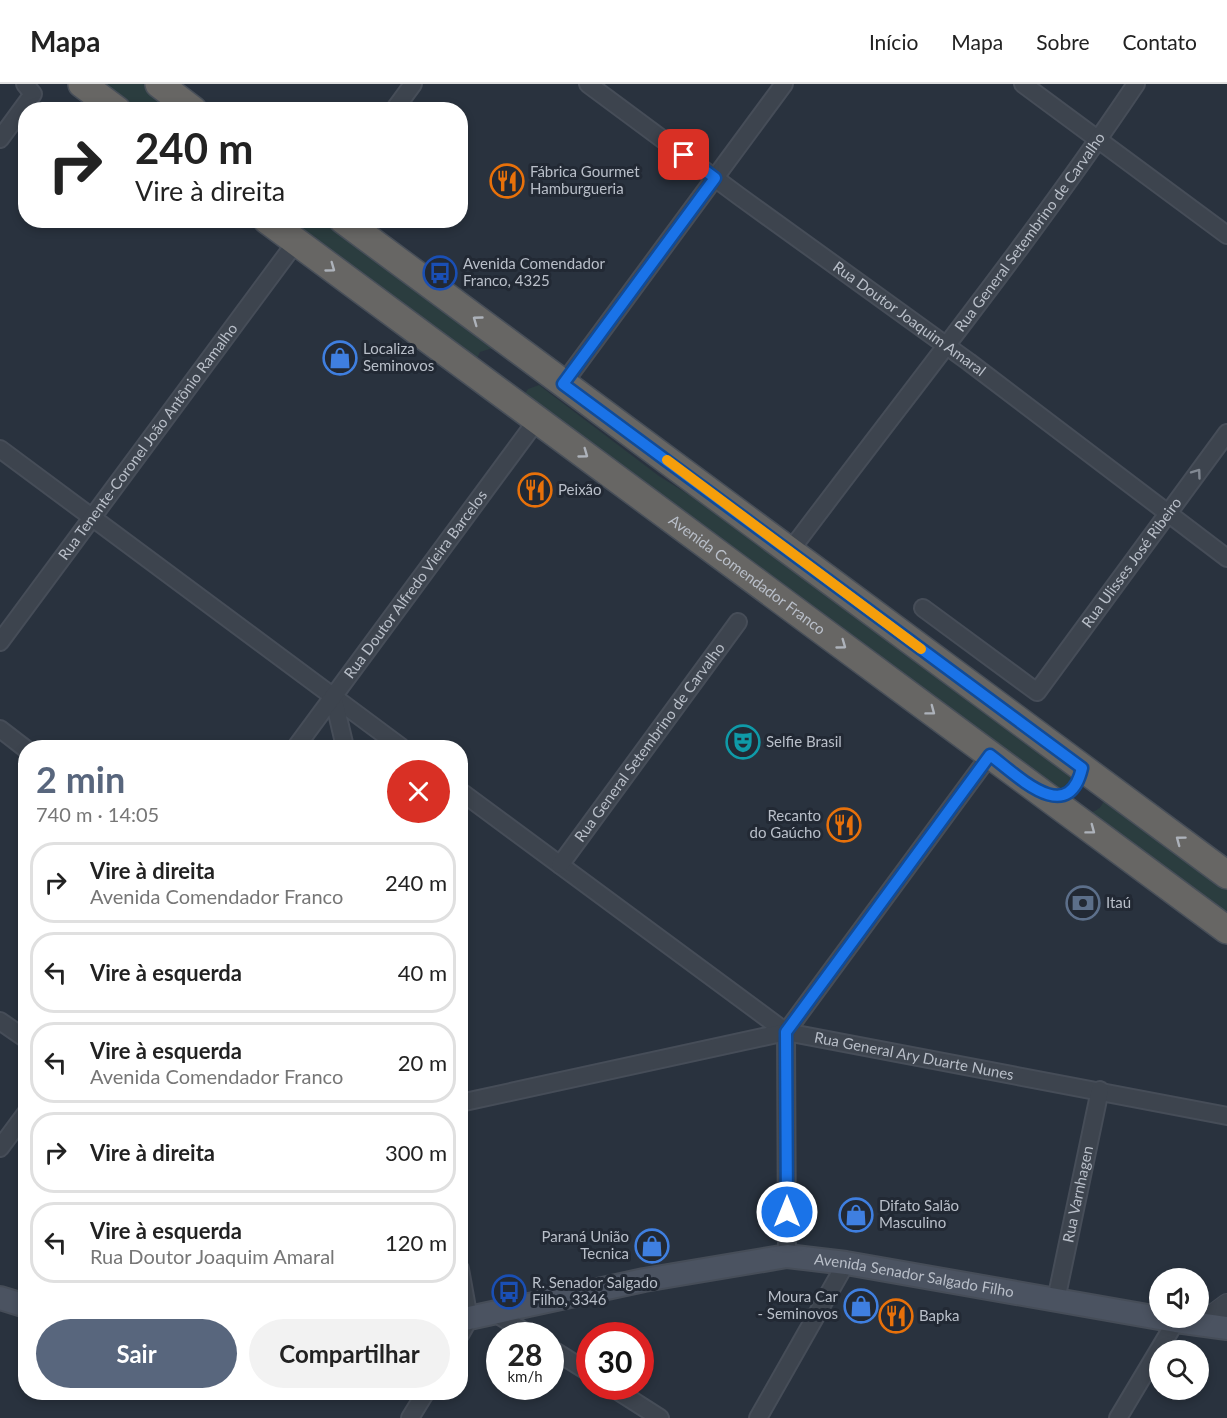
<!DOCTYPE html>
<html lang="pt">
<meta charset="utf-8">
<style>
body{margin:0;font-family:Lato,sans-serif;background:#f2f2f2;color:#222;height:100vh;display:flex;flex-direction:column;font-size:22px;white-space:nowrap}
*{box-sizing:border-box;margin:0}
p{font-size:20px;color:#767676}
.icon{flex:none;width:33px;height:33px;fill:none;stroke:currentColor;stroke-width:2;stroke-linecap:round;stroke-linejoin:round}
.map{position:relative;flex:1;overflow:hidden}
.details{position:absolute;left:18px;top:656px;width:450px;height:660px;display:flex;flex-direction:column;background:#fff;border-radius:24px;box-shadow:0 3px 9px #0003}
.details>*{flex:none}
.hud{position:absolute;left:18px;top:18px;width:450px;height:126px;border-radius:24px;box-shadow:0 3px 9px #0003;background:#fff;color:#222;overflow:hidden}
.buttons{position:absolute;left:1149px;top:1184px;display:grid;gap:12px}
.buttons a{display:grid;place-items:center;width:60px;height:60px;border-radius:50%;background:#fff;box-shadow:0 3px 9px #0003;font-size:30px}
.speed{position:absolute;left:486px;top:1238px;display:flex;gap:12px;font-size:30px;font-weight:700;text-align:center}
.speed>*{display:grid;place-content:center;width:78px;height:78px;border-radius:50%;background:#fff;box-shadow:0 3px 9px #0003;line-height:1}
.speed small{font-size:15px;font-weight:400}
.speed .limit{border:9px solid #d22;background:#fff;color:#111}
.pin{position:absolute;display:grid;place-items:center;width:51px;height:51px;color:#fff;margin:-26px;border-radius:12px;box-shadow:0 3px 9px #0006}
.me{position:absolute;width:66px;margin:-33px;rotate:0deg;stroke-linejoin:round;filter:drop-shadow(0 0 4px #0008)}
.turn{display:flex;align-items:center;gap:21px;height:126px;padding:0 18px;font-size:27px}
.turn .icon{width:78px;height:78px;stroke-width:2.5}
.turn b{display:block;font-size:42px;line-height:51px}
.round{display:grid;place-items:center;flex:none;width:63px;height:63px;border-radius:32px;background:#f2f2f2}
.overview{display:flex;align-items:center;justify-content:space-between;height:102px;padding:0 18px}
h1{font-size:36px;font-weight:700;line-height:45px;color:#58667d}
.action{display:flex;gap:12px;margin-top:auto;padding:12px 18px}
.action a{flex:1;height:69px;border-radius:36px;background:#58667d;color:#fff;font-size:24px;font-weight:700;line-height:69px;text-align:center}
.action a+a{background:#f2f2f2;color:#222}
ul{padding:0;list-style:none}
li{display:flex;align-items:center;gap:18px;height:81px;margin:0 12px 9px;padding:0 6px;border:3px solid #e0e0e0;border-radius:24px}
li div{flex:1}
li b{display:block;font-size:22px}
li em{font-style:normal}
header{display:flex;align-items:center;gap:36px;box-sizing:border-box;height:84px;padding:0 30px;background:#fff;border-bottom:2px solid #e0e0e0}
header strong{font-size:28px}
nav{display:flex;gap:33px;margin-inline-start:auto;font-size:21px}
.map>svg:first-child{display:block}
.green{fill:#2b3d3f}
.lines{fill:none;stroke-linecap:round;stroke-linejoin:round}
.minor-casing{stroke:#464d58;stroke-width:20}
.tertiary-casing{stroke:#464d58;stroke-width:22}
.secondary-casing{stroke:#464d58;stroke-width:26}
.trunk-casing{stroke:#484f59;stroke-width:30}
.minor{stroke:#3d444e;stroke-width:16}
.tertiary{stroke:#3d444e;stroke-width:20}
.secondary{stroke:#4b5361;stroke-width:22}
.trunk{stroke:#676664;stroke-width:27}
.oneway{stroke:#adb2ba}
.oneway2{stroke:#818892}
.route-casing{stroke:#114b97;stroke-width:15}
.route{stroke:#1a73e8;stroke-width:10}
.slow{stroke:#f59e0b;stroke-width:10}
.labels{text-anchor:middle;stroke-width:6;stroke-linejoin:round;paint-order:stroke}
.poi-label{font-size:15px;fill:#b9bfc9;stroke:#222934;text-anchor:start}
.street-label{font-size:15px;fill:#b9bfc9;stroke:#222934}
</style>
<header>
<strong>Mapa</strong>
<nav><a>Início</a><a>Mapa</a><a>Sobre</a><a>Contato</a></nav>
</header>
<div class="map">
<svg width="1227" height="1334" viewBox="0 0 1227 1334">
<rect width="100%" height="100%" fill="#29323e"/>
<g class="green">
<path d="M100 0H143L177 25H135Z"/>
<path d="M285 137H324L496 263 480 268 476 277Z"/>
<path d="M539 301 659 392 731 437 1073 690C1070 699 1066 702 1058 705L522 314 528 305Z"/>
<path d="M1105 713 1227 803V836L1089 729C1099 726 1102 723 1105 713Z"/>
</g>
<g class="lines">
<g class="minor-casing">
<g id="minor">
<path id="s1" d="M588 0 739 112 969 278 1227 474"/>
<path d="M1023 0 1227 151"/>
<path d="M394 26 413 0"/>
<path d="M0 55 33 10 25 0"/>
<path d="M563 300 784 0"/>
<path d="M0 365 401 663"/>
<path id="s2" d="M790 467C906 312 1028 161 1136 0"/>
<path id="s3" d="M923 524 1037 608 1227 349"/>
<path id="s4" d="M0 558 296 158"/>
<path d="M333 612 345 663"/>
<path d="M0 645 26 665"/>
<path id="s5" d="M296 663 537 336"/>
<path d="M460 707 786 948"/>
<path id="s6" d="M560 781 738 538"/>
<path d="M0 937 26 955"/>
<path id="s7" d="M460 1019 786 948 1227 1032"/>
<path d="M0 1064 26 1029"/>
<path d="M787 1172 786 948 990 671"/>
<path d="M460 1185 469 1235 460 1251"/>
<path id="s8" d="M1056 1216 1100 1006"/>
<path d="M495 1229 530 1251"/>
<path d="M550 1264 590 1289"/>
<path d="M610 1302 660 1334"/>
<path d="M410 1334 426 1308"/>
<path d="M758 1334 846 1179"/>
<path d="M1118 1334 1176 1237"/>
</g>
</g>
<g class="tertiary-casing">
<path id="tertiary" d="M1200 1240 1227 1220"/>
</g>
<g class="secondary-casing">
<g id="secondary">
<path d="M0 1214 26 1222"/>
<path id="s9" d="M460 1236 644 1196 787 1172 846 1179 1176 1237 1227 1244"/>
</g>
</g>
<g class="trunk-casing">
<g id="trunk">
<path d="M82 0 117 26"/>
<path d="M159 0 193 26"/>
<path id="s10" d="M267 136 1227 846"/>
<path d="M343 136 1227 791"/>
</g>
</g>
<use href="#minor" class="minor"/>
<use href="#tertiary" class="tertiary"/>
<use href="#secondary" class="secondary"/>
<use href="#trunk" class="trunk"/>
</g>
<defs><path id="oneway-chevron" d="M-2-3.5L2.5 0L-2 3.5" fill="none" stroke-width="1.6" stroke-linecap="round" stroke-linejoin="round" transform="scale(1.5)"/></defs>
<g class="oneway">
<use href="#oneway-chevron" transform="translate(331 184) rotate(36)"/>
<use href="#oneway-chevron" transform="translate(477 236) rotate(-144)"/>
<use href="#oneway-chevron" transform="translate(584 370) rotate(36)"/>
<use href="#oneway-chevron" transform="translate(842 561) rotate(36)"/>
<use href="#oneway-chevron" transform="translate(931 627) rotate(37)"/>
<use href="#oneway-chevron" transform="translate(1091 746) rotate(37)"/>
<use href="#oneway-chevron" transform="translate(1180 756) rotate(-143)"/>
</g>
<use class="oneway2" href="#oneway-chevron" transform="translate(1197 389) rotate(-54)"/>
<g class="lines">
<g class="route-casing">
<path id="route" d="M684 71 715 94 563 300 1082 684C1068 744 1017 691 990 671L786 948 787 1128"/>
</g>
<use href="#route" class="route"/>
<path class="slow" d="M667 376 921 565"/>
</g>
<defs>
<g id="restaurant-ring" transform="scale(1.725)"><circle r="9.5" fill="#222934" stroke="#e8710a" stroke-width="1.5"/><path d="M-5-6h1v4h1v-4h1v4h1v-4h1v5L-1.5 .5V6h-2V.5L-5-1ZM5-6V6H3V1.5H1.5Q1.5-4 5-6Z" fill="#e8710a"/></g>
<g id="bus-ring" transform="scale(1.725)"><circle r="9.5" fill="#222934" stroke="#1a4fb4" stroke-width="1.5"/><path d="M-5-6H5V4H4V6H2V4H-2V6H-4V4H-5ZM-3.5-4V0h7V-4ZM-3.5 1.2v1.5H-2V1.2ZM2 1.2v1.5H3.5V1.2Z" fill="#1a4fb4"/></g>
<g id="shop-ring" transform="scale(1.725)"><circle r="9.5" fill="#222934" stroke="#3f7fe0" stroke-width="1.5"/><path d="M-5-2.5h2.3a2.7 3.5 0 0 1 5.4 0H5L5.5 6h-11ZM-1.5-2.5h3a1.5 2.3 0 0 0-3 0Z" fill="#3f7fe0"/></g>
<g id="theatre-ring" transform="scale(1.725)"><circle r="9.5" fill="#222934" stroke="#0f9aa8" stroke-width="1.5"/><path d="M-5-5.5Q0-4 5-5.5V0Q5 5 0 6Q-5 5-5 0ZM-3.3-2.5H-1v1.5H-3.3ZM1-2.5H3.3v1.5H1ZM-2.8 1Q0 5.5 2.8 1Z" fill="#0f9aa8"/></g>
<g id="bank-ring" transform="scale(1.725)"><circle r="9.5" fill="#222934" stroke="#5c6f8a" stroke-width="1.5"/><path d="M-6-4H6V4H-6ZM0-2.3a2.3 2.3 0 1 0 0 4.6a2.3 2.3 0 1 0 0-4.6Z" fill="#5c6f8a"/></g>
</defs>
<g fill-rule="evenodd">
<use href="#restaurant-ring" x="507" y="97"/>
<use href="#bus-ring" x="440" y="189"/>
<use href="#shop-ring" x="340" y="274"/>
<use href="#restaurant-ring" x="535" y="406"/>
<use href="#theatre-ring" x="743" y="658"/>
<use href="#restaurant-ring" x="844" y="741"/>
<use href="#bank-ring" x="1083" y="819"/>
<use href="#shop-ring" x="856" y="1131"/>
<use href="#shop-ring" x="652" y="1162"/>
<use href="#bus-ring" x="509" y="1208"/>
<use href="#shop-ring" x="861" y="1222"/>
<use href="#restaurant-ring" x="896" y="1232"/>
</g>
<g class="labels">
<g class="poi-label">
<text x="530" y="93">Fábrica Gourmet<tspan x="530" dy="17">Hamburgueria</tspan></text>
<text x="463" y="185">Avenida Comendador<tspan x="463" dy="17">Franco, 4325</tspan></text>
<text x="363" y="270">Localiza<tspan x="363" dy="17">Seminovos</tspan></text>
<text x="558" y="411">Peixão</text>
<text x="766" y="663">Selfie Brasil</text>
<text x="821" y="737" text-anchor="end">Recanto<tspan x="821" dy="17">do Gaúcho</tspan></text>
<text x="1106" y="824">Itaú</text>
<text x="879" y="1127">Difato Salão<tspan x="879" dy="17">Masculino</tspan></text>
<text x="629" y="1158" text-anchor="end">Paraná União<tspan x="629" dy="17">Tecnica</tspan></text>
<text x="532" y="1204">R. Senador Salgado<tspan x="532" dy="17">Filho, 3346</tspan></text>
<text x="838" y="1218" text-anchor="end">Moura Car<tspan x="838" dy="17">- Seminovos</tspan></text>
<text x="919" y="1237">Bapka</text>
</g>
<g class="street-label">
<text dy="5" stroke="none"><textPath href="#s2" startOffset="399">Rua General Setembrino de Carvalho</textPath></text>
<text dy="5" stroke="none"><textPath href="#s1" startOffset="398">Rua Doutor Joaquim Amaral</textPath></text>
<text dy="5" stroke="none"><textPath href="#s4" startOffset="249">Rua Tenente-Coronel João Antônio Ramalho</textPath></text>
<text dy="5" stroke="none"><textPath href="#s3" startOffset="302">Rua Ulisses José Ribeiro</textPath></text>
<text dy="5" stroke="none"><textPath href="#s10" startOffset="597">Avenida Comendador Franco</textPath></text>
<text dy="5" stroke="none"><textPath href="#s5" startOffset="202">Rua Doutor Alfredo Vieira Barcelos</textPath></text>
<text dy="5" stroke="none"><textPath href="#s6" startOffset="152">Rua General Setembrino de Carvalho</textPath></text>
<text dy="5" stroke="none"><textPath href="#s7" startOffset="464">Rua General Ary Duarte Nunes</textPath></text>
<text dy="5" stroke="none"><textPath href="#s8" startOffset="108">Rua Varnhagen</textPath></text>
<text dy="5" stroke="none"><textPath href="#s9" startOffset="462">Avenida Senador Salgado Filho</textPath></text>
</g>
</g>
</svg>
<div class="buttons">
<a><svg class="icon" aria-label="sound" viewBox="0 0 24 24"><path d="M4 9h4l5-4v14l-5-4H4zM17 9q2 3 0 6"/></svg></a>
<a><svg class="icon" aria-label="search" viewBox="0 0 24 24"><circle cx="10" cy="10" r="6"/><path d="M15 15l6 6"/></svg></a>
</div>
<div class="speed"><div>28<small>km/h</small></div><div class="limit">30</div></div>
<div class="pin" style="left:684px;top:71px;background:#d93025"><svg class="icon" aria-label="arrive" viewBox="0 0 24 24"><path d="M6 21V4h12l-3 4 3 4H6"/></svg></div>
<svg class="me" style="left:787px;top:1128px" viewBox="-20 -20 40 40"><circle r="17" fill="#1a73e8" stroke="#fff" stroke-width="3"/><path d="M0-11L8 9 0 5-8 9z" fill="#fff"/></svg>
<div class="hud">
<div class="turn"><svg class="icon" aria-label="right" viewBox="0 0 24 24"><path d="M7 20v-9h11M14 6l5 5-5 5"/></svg><div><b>240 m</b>Vire à direita</div></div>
</div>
<section class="details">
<div class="overview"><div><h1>2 min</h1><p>740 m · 14:05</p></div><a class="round" style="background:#d93025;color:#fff"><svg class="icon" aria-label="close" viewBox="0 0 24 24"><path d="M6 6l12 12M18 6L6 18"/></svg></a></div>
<ul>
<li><svg class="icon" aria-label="right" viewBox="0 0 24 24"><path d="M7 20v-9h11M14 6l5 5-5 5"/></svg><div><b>Vire à direita</b><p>Avenida Comendador Franco</p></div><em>240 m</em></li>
<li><svg class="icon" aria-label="left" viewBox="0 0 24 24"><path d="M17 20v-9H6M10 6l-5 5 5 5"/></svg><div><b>Vire à esquerda</b></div><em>40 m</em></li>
<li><svg class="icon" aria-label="left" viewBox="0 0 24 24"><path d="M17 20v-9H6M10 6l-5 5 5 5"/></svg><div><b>Vire à esquerda</b><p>Avenida Comendador Franco</p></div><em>20 m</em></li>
<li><svg class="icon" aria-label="right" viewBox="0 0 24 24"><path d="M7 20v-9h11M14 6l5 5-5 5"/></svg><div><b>Vire à direita</b></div><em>300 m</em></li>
<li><svg class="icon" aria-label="left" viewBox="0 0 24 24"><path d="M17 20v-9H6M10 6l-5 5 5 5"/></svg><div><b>Vire à esquerda</b><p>Rua Doutor Joaquim Amaral</p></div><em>120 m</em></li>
</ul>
<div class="action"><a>Sair</a><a>Compartilhar</a></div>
</section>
</div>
